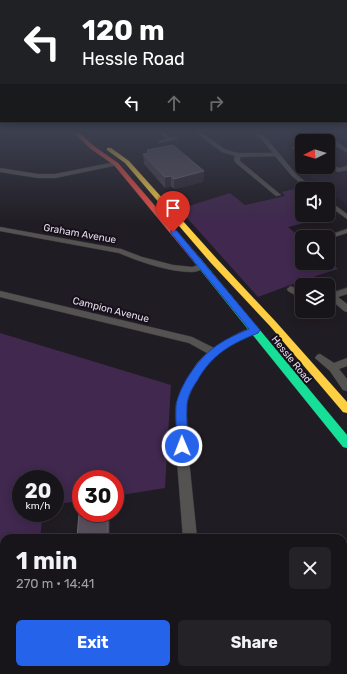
<!DOCTYPE html>
<meta charset="utf-8">
<style>
body{margin:0;font-family:Rubik,sans-serif;background:#252227;color:#f1f3f6;height:100vh;display:flex;flex-direction:column;font-size:15px;white-space:nowrap}
*{box-sizing:border-box;margin:0}
p{font-size:13px;color:#9f9fa2}
.icon{flex:none;width:22px;height:22px;fill:none;stroke:currentColor;stroke-width:2;stroke-linecap:round;stroke-linejoin:round}
.map{position:relative;flex:1;overflow:hidden}
.sheet{position:absolute;left:0px;top:534px;width:347px;height:140px;display:flex;flex-direction:column;background:#18151a;border-radius:12px 12px 0 0;box-shadow:0 2px 10px #0003,0 0 0 1px #363439}
.sheet>*{flex:none}
.hud{position:absolute;left:0px;top:0px;width:347px;height:122px;box-shadow:0 2px 10px #0003,0 0 0 1px #363439;background:#202124;color:#fff;overflow:hidden}
.needle{width:26px;rotate:265deg}
.buttons{position:absolute;left:295px;top:134px;display:grid;gap:8px}
.buttons a{display:grid;place-items:center;width:40px;height:40px;border-radius:6px;background:#18151a;box-shadow:0 2px 10px #0003,0 0 0 1px #363439;font-size:20px}
.speed{position:absolute;left:12px;top:470px;display:flex;gap:8px;font-size:20px;font-weight:700;text-align:center}
.speed>*{display:grid;place-content:center;width:52px;height:52px;border-radius:50%;background:#18151a;box-shadow:0 2px 10px #0003,0 0 0 1px #363439;line-height:1}
.speed small{font-size:10px;font-weight:400}
.speed .limit{border:6px solid #d22;background:#fff;color:#111}
.pin{position:absolute;display:grid;place-items:center;width:34px;height:34px;color:#fff;margin:-41px -17px;border-radius:50% 50% 50% 0;rotate:-45deg;box-shadow:0 0 4px #0007}
.pin .icon{rotate:45deg}
.me{position:absolute;width:44px;margin:-22px;rotate:359deg;stroke-linejoin:round;filter:drop-shadow(0 0 3px #0008)}
.turn{display:flex;align-items:center;gap:14px;height:84px;padding:0 16px;font-size:18px}
.turn .icon{width:52px;height:52px;stroke-width:2.5}
.turn b{display:block;font-size:28px;line-height:34px}
.lanes{display:flex;align-items:center;height:38px;padding:0 16px;background:#0003;justify-content:center;gap:20px;direction:ltr}
.lanes .off{opacity:.35}
.round{display:grid;place-items:center;flex:none;width:42px;height:42px;border-radius:6px;background:#252227}
.headline{display:flex;align-items:center;justify-content:space-between;height:68px;padding:0 16px}
h1{font-size:24px;font-weight:700;line-height:30px}
.cta{display:flex;gap:8px;margin-top:auto;padding:8px 16px}
.cta a{flex:1;height:46px;border-radius:6px;background:#2563eb;color:#fff;font-size:16px;font-weight:700;line-height:46px;text-align:center}
.cta a+a{background:#252227;color:#f1f3f6}
.map>svg:first-child{display:block}
.built{fill:#281e2e;fill-rule:evenodd}
.green{fill:#40284e}
.lines{fill:none;stroke-linecap:round;stroke-linejoin:round}
.street-casing{stroke:#3b383d;stroke-width:1}
.fast-casing{stroke:#3b383d;stroke-width:1}
.slow-casing{stroke:#3b383d;stroke-width:1}
.jam-casing{stroke:#3b383d;stroke-width:1}
.street{fill:#555352;fill-rule:evenodd}
.fast{fill:#16e098;fill-rule:evenodd}
.slow{fill:#ffcf43;fill-rule:evenodd}
.jam{fill:#f24e42;fill-rule:evenodd}
.wall{fill:#483f4d}
.shaded-wall{fill:#312a35}
.building{fill:#58505d;stroke:#6e6672}
.route{fill:#2563eb;stroke:#184099}
.labels{text-anchor:middle;stroke-width:4;stroke-linejoin:round;paint-order:stroke}
.street-label{font-size:10px;fill:#e2dde6;stroke:#17101c}
</style>
<div class="map">
<svg width="347" height="674" viewBox="0 0 347 674">
<rect width="100%" height="100%" fill="#201c23"/>
<path class="built" d="M267 131H347V205L303 171 288 156 278 141ZM302 141H328V167H302Z"/>
<g class="green">
<path d="M302 187 304 189H302V215H328V209L336 215 288 227 302 239V263H328V260L338 269C311 277 285 287 258 297L179 209 230 193 245 205 285 196 282 192Z"/>
<path d="M0 333 171 385 165 488 115 496V479H81V501L55 504V479H21V513H43L40 538H4V670H22L21 674H0Z"/>
</g>
<g class="lines">
<g class="street-casing">
<g id="street">
<path d="M159 131H163L170 138 175 137 178 139 159 143V141L166 139Z"/>
<path d="M194 131H199L226 150 238 153H273L263 141 252 131H257L267 139 296 174 314 189H307L292 176 275 156 240 157V161L281 195 276 196 236 163 234 160 235 156 222 152Z"/>
<path d="M327 131H331V137L347 149V153L336 146 327 138Z"/>
<path d="M328 145 332 146 333 147 328 149Z"/>
<path d="M295 146H302V150L293 149 292 148Z"/>
<path d="M116 162 119 164 118 165 55 178H38L0 172V168L38 174H55Z"/>
<path d="M328 163 339 168 347 166V170L338 172 328 167Z"/>
<path d="M328 200 347 214V219L328 205Z"/>
<path d="M0 227 121 249 142 257 173 265 192 267 202 264 206 266C203 269 197 272 192 272 169 272 140 262 119 253L0 231Z"/>
<path d="M347 229V233L328 239V237H324Z"/>
<path d="M291 286 302 292V299L288 291 287 289Z"/>
<path d="M347 288V294L338 297 347 304V312L344 311 330 299 328 300V294Z"/>
<path d="M0 291 192 337 214 348C223 342 248 325 258 328L259 330 258 332 234 343 217 354 203 369 191 391 186 405 189 460 197 538H183L177 460 176 405 181 390 197 363 207 353 189 343 0 297Z"/>
<path d="M320 354 334 363 347 358V366L339 369 347 379V391L343 390 330 371 315 358 317 355Z"/>
<rect x="196" y="670" width="16" height="4"/>
</g>
</g>
<g class="fast-casing">
<path id="fast" d="M194 258H200L347 435V448L343 447 194 262Z"/>
</g>
<g class="slow-casing">
<path id="slow" d="M107 148H111L129 161 217 259 276 322 347 402V413L343 412 270 326 211 263 125 163 107 150Z"/>
</g>
<g class="jam-casing">
<path id="jam" d="M72 131H77L95 147 118 163 200 258V262H194L114 165 91 149Z"/>
</g>
<use href="#street" class="street"/>
<use href="#fast" class="fast"/>
<use href="#slow" class="slow"/>
<use href="#jam" class="jam"/>
</g>
<g class="wall">
<path d="M147 150 204 171 203 182 174 189 171 186 165 188 144 164 143 154 147 153Z"/>
<path d="M335 670H343L347 674H336Z"/>
</g>
<g class="shaded-wall">
<path d="M204 171 203 182 174 189V179Z"/>
<path d="M171 176V186L165 188V177Z"/>
<path d="M108 513H109L110 518V538H108Z"/>
</g>
<g class="building">
<path d="M173 145 204 171 174 179 171 176 165 177 143 154 150 153 147 150Z"/>
<path d="M79 513H108V538H77Z"/>
<path d="M343 632H347V674H343L342 670H343Z"/>
</g>
<linearGradient id="sky" x2="0" y2="1"><stop stop-color="#120f13"/><stop offset="0.58" stop-color="#3c4050"/><stop offset="1" stop-color="#3c4050" stop-opacity="0"/></linearGradient>
<rect width="347" height="225" fill="url(#sky)"/>
<path class="route" d="M171 230H176L260 330 258 333C231 344 212 354 197 381 192 388 187 397 187 406 186 419 188 433 188 446L186 450 182 452 178 450 177 446C177 433 175 419 176 406 177 397 182 388 186 380 204 351 218 342 249 329L171 233Z"/>
<g class="labels">
<g class="street-label">
<text transform="translate(80 233) rotate(10)" y="4">Graham Avenue</text>
<text transform="translate(111 309) rotate(14)" y="4">Campion Avenue</text>
<text transform="translate(292 359) rotate(51)" y="4">Hessle Road</text>
</g>
</g>
</svg>
<div class="buttons">
<a><svg class="needle" viewBox="-14 -14 28 28"><path d="M0-13l5 13h-10z" fill="#e53935"/><path d="M0 13l5-13h-10z" fill="#9f9fa2"/></svg></a>
<a><svg class="icon" aria-label="sound" viewBox="0 0 24 24"><path d="M4 9h4l5-4v14l-5-4H4zM17 9q2 3 0 6"/></svg></a>
<a><svg class="icon" aria-label="search" viewBox="0 0 24 24"><circle cx="10" cy="10" r="6"/><path d="M15 15l6 6"/></svg></a>
<a><svg class="icon" aria-label="layers" viewBox="0 0 24 24"><path d="M12 4l9 5-9 5-9-5zM3 14l9 5 9-5"/></svg></a>
</div>
<div class="speed"><div>20<small>km/h</small></div><div class="limit">30</div></div>
<div class="pin" style="left:173px;top:232px;background:#d93025"><svg class="icon" aria-label="arrive" viewBox="0 0 24 24"><path d="M6 21V4h12l-3 4 3 4H6"/></svg></div>
<svg class="me" style="left:182px;top:446px" viewBox="-20 -20 40 40"><circle r="17" fill="#2563eb" stroke="#fff" stroke-width="3"/><path d="M0-11L8 9 0 5-8 9z" fill="#fff"/></svg>
<div class="hud">
<div class="turn"><svg class="icon" aria-label="left" viewBox="0 0 24 24"><path d="M17 20v-9H6M10 6l-5 5 5 5"/></svg><div><b>120 m</b>Hessle Road</div></div>
<div class="lanes"><svg class="icon" aria-label="left" viewBox="0 0 24 24"><path d="M17 20v-9H6M10 6l-5 5 5 5"/></svg><svg class="icon off" aria-label="ahead" viewBox="0 0 24 24"><path d="M12 20V5M6 11l6-6 6 6"/></svg><svg class="icon off" aria-label="right" viewBox="0 0 24 24"><path d="M7 20v-9h11M14 6l5 5-5 5"/></svg></div>
</div>
<section class="sheet">
<div class="headline"><div><h1>1 min</h1><p>270 m · 14:41</p></div><a class="round"><svg class="icon" aria-label="close" viewBox="0 0 24 24"><path d="M6 6l12 12M18 6L6 18"/></svg></a></div>
<div class="cta"><a>Exit</a><a>Share</a></div>
</section>
</div>
